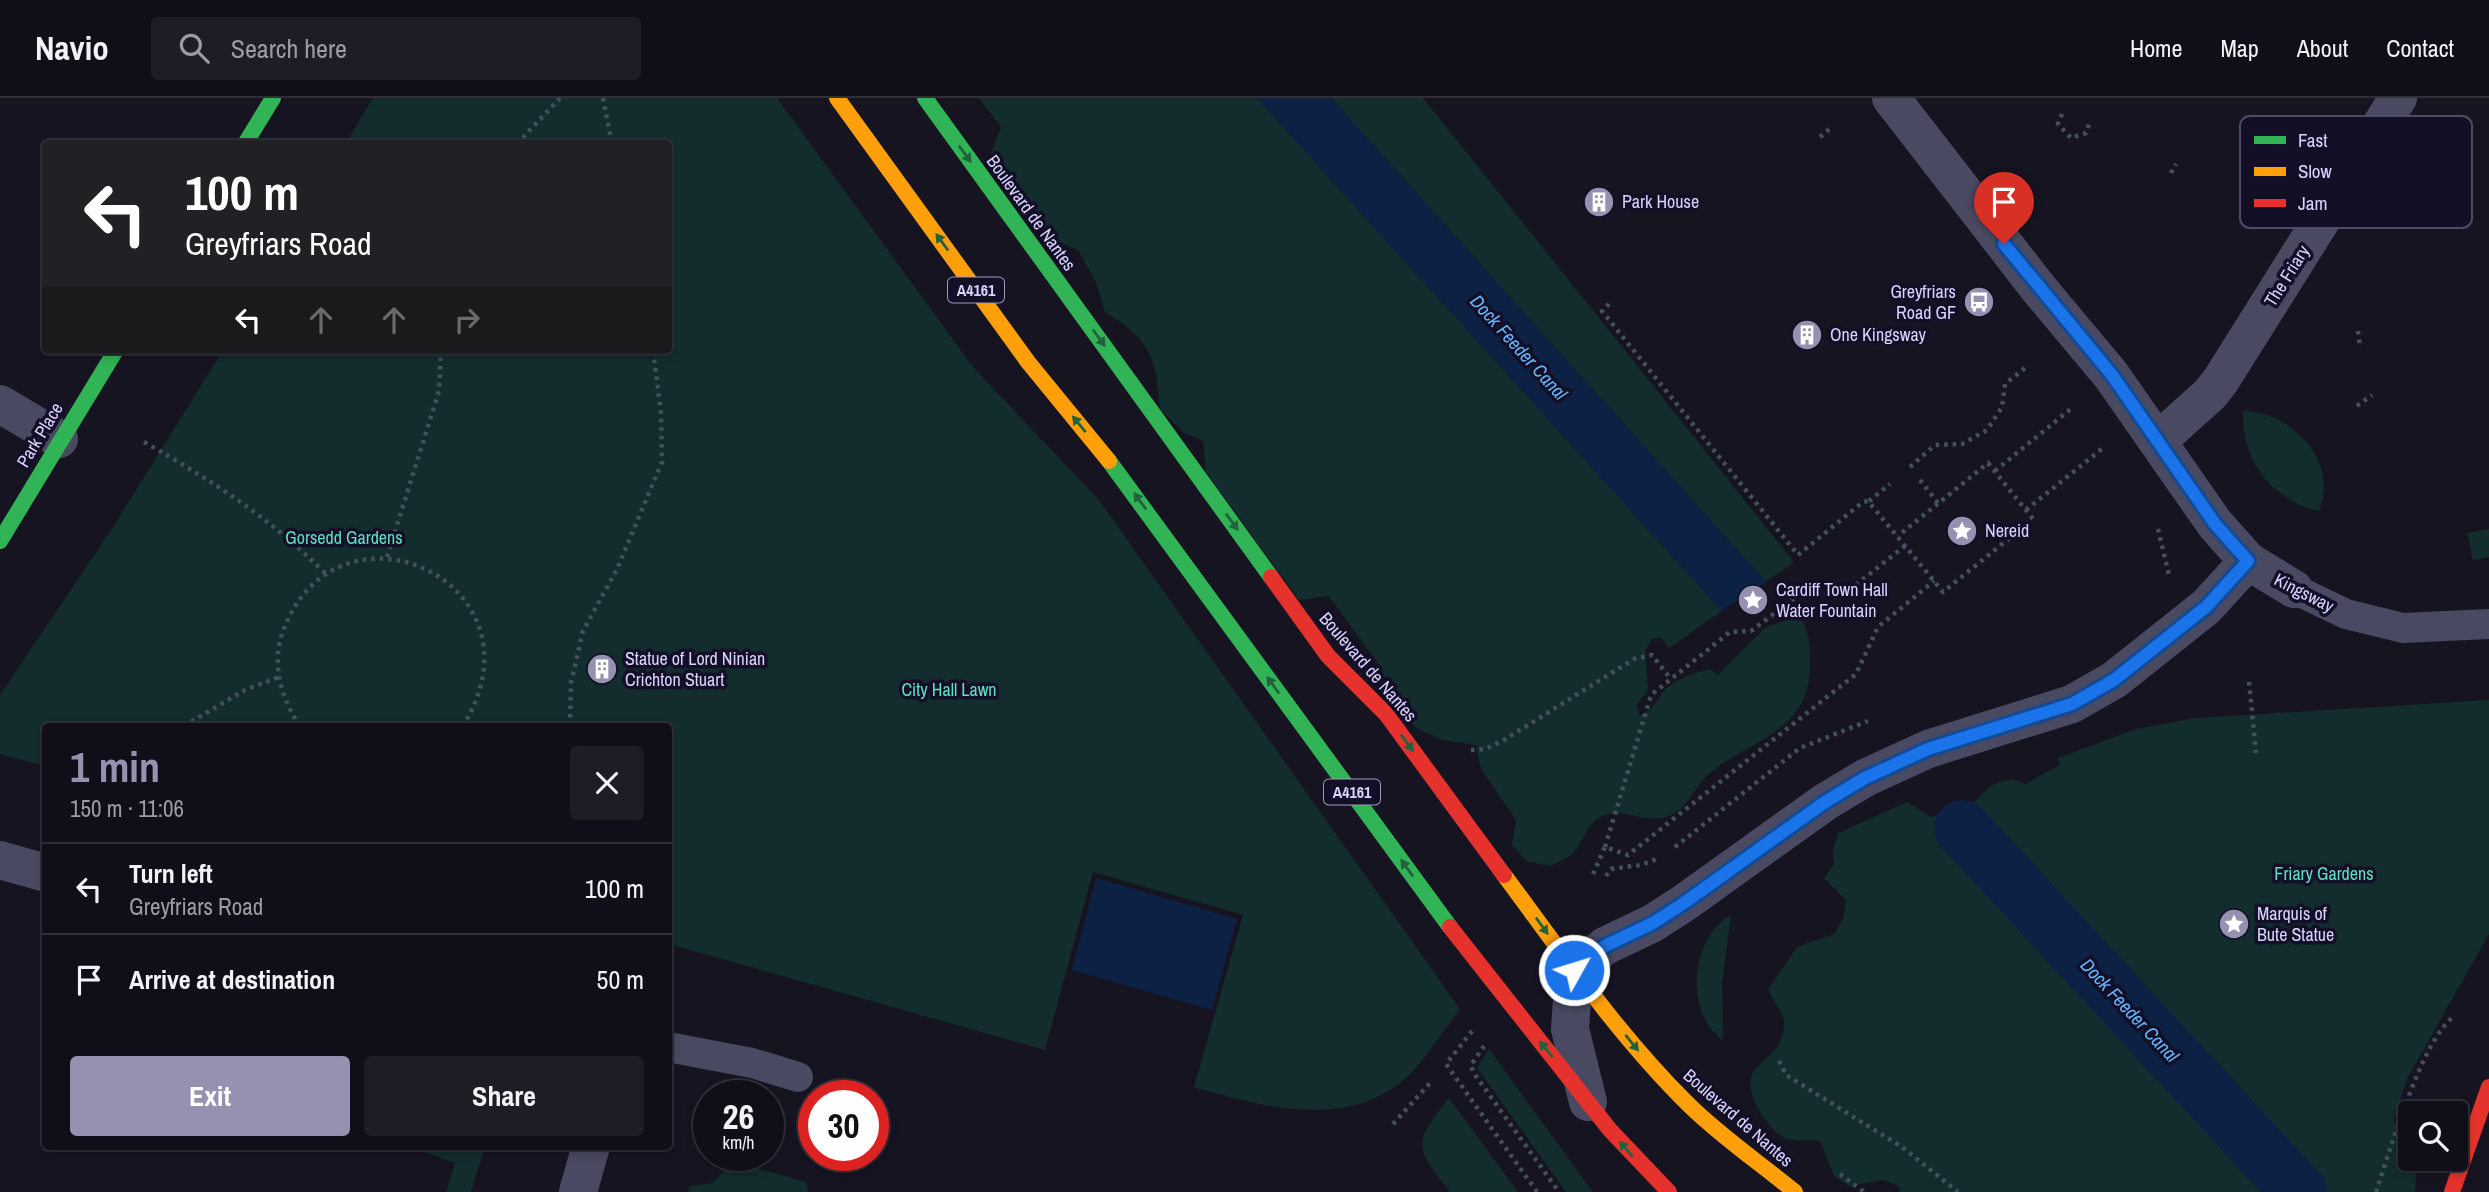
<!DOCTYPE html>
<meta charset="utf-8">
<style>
body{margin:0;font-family:"Archivo Narrow",sans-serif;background:#1e1d26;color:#f1f3f6;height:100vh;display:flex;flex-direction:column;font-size:26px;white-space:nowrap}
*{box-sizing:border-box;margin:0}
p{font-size:23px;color:#9c9ca2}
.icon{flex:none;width:38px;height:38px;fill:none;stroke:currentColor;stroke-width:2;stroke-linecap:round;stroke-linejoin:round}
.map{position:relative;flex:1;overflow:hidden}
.details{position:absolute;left:42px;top:625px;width:630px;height:427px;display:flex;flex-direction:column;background:#100f19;border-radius:7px;box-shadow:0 4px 10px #0003,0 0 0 2px #302f38}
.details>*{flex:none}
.banner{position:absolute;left:42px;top:42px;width:630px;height:214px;border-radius:7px;box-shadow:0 4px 10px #0003,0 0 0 2px #302f38;background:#202124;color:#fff;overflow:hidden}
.controls{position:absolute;left:2398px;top:1003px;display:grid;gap:14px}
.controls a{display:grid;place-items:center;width:70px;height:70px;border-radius:7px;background:#100f19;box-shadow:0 4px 10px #0003,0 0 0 2px #302f38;font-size:35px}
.speed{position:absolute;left:693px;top:982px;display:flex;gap:14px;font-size:35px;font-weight:700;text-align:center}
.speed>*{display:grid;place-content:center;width:91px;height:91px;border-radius:50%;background:#100f19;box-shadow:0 4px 10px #0003,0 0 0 2px #302f38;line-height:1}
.speed small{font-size:18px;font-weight:400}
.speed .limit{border:10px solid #d22;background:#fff;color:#111}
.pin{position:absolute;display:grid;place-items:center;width:60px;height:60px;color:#fff;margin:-72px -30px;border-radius:50% 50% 50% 0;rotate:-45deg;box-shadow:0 0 7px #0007}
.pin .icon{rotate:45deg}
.me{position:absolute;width:77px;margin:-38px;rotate:51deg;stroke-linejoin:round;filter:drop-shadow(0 0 5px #0008)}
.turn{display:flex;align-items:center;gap:24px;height:147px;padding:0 28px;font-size:32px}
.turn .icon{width:91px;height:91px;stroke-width:2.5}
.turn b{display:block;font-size:49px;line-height:60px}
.lanes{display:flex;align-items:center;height:66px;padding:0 28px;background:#0003;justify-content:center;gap:35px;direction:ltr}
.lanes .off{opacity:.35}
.round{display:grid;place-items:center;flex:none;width:74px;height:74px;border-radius:7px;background:#1e1d26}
.overview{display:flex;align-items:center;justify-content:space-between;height:119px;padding:0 28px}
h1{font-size:42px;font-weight:700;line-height:52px;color:#9591b1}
.action{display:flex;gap:14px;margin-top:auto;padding:14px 28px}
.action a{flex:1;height:80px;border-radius:7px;background:#9591b1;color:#fff;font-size:28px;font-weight:700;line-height:80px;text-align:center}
.action a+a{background:#1e1d26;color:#f1f3f6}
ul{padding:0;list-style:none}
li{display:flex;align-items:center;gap:21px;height:91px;padding:0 28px;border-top:2px solid #302f38}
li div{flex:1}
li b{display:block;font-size:26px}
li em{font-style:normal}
header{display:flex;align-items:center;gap:42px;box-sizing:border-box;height:98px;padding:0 35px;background:#100f19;border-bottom:2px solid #302f38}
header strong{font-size:33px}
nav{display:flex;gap:38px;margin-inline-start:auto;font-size:24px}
.search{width:490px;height:63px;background:#1e1d26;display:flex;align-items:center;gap:18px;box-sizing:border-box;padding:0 24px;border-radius:7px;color:#9c9ca2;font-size:26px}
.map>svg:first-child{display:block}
.green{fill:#132c2d}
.water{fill:#0d2144}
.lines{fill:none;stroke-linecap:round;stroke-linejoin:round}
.canal{stroke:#0d2144;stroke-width:56}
.path{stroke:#44505f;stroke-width:4.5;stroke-dasharray:3.5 5;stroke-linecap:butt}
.lane{stroke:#4a4962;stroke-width:30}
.street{stroke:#4a4962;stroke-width:38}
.fast{stroke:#30b455;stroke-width:16}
.slow{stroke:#ff9f0a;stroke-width:16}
.jam{stroke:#e5322d;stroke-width:16}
.oneway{fill:#22623e}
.route-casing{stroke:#114b97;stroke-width:18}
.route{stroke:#1a73e8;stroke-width:12}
.labels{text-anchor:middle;stroke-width:7;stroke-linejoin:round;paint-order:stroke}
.shield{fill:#130f26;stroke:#9e99be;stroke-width:2}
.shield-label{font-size:16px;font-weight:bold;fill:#d9d4ff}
.poi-label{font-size:18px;fill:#d9d4ff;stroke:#130f26;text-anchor:start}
.street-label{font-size:18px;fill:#d9d4ff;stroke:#130f26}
.park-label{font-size:18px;fill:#5fe0c0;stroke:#130f26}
.water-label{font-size:19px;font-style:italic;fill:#62b6ff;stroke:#130f26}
.key{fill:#130f26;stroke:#4e4a67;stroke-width:2}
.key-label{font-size:19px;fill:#d9d4ff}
</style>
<header>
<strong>Navio</strong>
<div class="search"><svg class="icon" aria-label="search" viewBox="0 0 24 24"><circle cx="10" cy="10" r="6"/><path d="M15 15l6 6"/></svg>Search here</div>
<nav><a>Home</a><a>Map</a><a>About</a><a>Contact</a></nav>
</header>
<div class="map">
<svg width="2489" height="1094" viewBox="0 0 2489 1094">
<rect width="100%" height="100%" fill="#161421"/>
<g class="green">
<path d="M373 0H777L973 269 1099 402 1460 911C1445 931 1431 952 1415 971 1356 1035 1266 1010 1194 989L1243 817 1093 774 1045 952 669 846 668 628H46L45 668 0 656V597L113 429 223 252H668V46L346 45Z"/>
<path d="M979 0H1257L1722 513 1669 550 1661 540 1652 541 1645 553 1648 592 1637 607 1638 615 1641 617C1661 606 1656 599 1668 589 1680 579 1695 575 1710 571L1718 577 1765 530 1798 517C1809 530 1810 546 1810 562 1812 633 1757 638 1711 674 1696 686 1690 708 1671 717 1647 729 1622 706 1599 720 1587 727 1583 744 1574 754 1568 760 1558 764 1551 768L1528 764 1512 747 1516 722 1481 671 1476 647 1442 642 1416 630 1398 605 1377 564 1329 498 1299 502 1206 374 1203 343 1184 335 1160 311C1156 258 1151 243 1105 214L1096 184 1078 152 1043 137 990 58 1001 29Z"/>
<path d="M1331 0H1423L1794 464 1766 484Z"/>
<path d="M2243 313C2292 314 2339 362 2319 413 2271 402 2241 362 2243 313Z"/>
<path d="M2489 431V459L2473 462 2467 435Z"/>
<path d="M2489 602V836L2407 981 2394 1021 2400 1036V1050L2410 1023V1060L2417 1061 2415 1094H1900L1899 1088 1883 1082 1849 1088 1834 1078 1820 1043C1810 1041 1796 1044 1787 1041 1769 1034 1740 992 1754 973 1766 957 1781 954 1784 929 1786 912 1771 905 1769 890L1797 849 1834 836 1843 821 1846 802 1824 780 1834 766 1833 752 1838 735 1907 704 1931 719 1955 714 1965 720C1977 698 1999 672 2025 686L2060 667 2058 660 2136 631 2195 620Z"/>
<path d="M1731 817 1722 886 1723 942C1683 915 1691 839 1731 817Z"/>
<path d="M1489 951 1593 1094H1566L1477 970Z"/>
<path d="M1449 1000 1518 1094H1519H1450C1416 1050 1411 1046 1449 1000Z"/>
<path d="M408 1048H485L471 1094H446L455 1065Z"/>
<path d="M732 1063 806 1084 808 1094H688L690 1088 713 1085Z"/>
</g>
<g class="water">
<path d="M1257 0H1331L1766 484 1722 513Z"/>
<path d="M1096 780 1237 821 1212 912 1072 872Z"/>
</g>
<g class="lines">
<path class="canal" d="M1962 730 2299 1094"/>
<g class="path">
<path d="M603 0 612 46"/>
<path d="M2062 16 2058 26 2071 40 2086 35 2090 23"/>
<path d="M1820 39 1833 28"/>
<path d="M517 46 560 0"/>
<path d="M2171 75 2176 66"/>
<path d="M2243 103 2251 109"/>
<path d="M1609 206 1602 213 1798 457 1863 404 1868 403 1943 494 2033 421 1988 365 1898 438"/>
<path d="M2358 233 2360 250"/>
<path d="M2357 308 2372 297"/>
<path d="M144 344C217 386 266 417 326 476"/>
<path d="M1910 369 1935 347 1962 346 1987 332 2002 309 2005 286 2025 270"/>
<path d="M1995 373 2073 309"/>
<path d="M1920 382 1938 405"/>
<path d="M1869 403 1890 386"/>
<path d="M2026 412 2103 350"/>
<path d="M2158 431 2169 477"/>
<path d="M387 459 439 293 441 252"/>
<path d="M2249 584 2256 655"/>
<path d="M184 628 245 592 279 579"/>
<path d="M300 628C281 601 271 565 283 533 337 387 552 484 463 628"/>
<path d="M570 628 571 585 583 533 617 471 662 364 661 315 653 252"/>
<path d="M1471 652 1485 651 1504 642 1634 561 1652 557 1671 581"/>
<path d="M1605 749 1651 597 1730 534 1751 533 1796 499 1848 493 1905 448"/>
<path d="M1675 749 1800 650 1868 623"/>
<path d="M1593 776 1605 749 1628 757 1856 576 1878 529 1934 483"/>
<path d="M1606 778 1611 771 1641 767 1659 760"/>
<path d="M1472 933 1446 966 1537 1094"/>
<path d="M1484 948 1471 967 1473 974 1559 1094"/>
<path d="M1779 963 1786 977 1902 1049 1958 1094"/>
<path d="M1393 1026 1430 985"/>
<path d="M1840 1076 1864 1094"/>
<path d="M2376 1094C2389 1056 2423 937 2455 918"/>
</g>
<g class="lane">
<path d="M2294 491 2346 516 2403 530 2489 526"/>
<path d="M668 949 752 965 798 979"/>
</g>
<g class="street">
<path d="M1891 0 2039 191 2111 277 2215 426 2248 463 2294 491"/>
<path d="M0 306 59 341"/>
<path d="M2159 342 2210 296 2221 282 2398 0"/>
<path d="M0 762 46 775"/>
<path d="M1588 1004 1570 931 1574 872 1605 848 1653 825 1684 805 1825 704 1865 680 1928 651 2072 606 2114 582 2206 509 2248 463"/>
<path d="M578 1094 591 1048"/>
</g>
<g class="fast">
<path d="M925 0 1271 479"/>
<path d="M245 46 273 0"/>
<path d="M1109 363 1450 829"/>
<path d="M0 443 116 252"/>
</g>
<g class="slow">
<path d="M837 0 1028 264 1109 363"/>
<path d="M1504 777C1562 855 1618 937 1688 1006 1720 1038 1760 1065 1795 1094"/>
</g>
<g class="jam">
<path d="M1271 479 1328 558 1386 616 1504 777"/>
<path d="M1450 829 1610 1032 1669 1094"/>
<path d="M2452 1094 2489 989"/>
</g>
</g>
<defs><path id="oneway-solid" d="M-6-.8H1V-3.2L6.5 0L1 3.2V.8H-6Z" transform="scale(1.75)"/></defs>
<g class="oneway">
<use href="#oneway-solid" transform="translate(965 56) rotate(54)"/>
<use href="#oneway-solid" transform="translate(942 144) rotate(-126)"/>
<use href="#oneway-solid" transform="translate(1099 240) rotate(54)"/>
<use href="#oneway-solid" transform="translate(1079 326) rotate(-129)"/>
<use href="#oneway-solid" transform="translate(1140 403) rotate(-126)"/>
<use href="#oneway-solid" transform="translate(1232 424) rotate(54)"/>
<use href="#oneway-solid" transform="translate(1273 587) rotate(-126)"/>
<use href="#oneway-solid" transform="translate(1407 645) rotate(54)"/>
<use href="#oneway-solid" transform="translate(1407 770) rotate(-126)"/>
<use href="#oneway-solid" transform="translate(1542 828) rotate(54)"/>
<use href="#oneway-solid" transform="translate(1632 945) rotate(51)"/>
<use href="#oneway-solid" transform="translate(1546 951) rotate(-129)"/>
<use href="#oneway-solid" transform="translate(1626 1051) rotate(-131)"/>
</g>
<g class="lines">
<g class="route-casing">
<path id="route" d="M1574 872 1605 848 1653 825 1684 805 1825 704 1865 680 1928 651 2072 606 2114 582 2206 509 2248 463 2215 426 2112 277 2004 146"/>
</g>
<use href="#route" class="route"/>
</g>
<defs>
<g id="building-disc" transform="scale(1.575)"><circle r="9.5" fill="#9591b1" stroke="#130f26"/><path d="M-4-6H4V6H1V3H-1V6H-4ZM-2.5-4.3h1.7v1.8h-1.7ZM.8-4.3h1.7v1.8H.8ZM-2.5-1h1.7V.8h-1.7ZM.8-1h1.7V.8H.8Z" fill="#fff"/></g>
<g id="bus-disc" transform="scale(1.575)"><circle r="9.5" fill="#9591b1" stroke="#130f26"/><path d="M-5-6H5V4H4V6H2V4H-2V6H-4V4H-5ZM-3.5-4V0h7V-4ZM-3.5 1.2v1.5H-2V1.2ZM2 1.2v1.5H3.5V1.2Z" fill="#fff"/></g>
<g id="sight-disc" transform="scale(1.575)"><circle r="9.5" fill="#9591b1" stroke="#130f26"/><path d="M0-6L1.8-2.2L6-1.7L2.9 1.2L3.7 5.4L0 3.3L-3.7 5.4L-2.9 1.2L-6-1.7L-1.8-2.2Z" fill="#fff"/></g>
</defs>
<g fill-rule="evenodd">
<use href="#building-disc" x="1599" y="104"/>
<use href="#bus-disc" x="1979" y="204"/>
<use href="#building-disc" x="1807" y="237"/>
<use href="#sight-disc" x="1962" y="433"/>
<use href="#sight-disc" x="1753" y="502"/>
<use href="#building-disc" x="602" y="571"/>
<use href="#sight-disc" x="2234" y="826"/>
</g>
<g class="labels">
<g class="shield">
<rect x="948" y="179.5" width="56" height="25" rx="5"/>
<rect x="1324" y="681.5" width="56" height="25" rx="5"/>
</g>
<g class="shield-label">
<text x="976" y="198">A4161</text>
<text x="1352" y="700">A4161</text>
</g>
<g class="poi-label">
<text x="1622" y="110">Park House</text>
<text x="1956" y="200" text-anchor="end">Greyfriars<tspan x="1956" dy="21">Road GF</tspan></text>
<text x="1830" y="243">One Kingsway</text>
<text x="1985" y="439">Nereid</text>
<text x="1776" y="498">Cardiff Town Hall<tspan x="1776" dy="21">Water Fountain</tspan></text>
<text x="625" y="567">Statue of Lord Ninian<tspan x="625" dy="21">Crichton Stuart</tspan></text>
<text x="2257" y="822">Marquis of<tspan x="2257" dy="21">Bute Statue</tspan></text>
</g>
<g class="street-label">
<text transform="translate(1031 115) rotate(54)" y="6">Boulevard de Nantes</text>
<text transform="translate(2287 178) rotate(-58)" y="6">The Friary</text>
<text transform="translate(40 337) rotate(-59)" y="6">Park Place</text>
<text transform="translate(2304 495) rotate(27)" y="6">Kingsway</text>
<text transform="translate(1368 569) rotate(49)" y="6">Boulevard de Nantes</text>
<text transform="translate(1738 1020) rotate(41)" y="6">Boulevard de Nantes</text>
</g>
<g class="park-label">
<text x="344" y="446">Gorsedd Gardens</text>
<text x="949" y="598">City Hall Lawn</text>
<text x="2324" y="782">Friary Gardens</text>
</g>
<g class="water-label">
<text transform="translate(1519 249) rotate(48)" y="7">Dock Feeder Canal</text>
<text transform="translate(2130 912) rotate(47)" y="7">Dock Feeder Canal</text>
</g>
</g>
<rect x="2240" y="18" width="232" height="112" rx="10" class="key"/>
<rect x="2254" y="38" width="32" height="8" fill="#30b455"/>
<rect x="2254" y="69" width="32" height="9" fill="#ff9f0a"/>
<rect x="2254" y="101" width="32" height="8" fill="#e5322d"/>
<g class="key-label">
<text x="2298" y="49">Fast</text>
<text x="2298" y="80">Slow</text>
<text x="2298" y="112">Jam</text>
</g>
</svg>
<div class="controls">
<a><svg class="icon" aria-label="search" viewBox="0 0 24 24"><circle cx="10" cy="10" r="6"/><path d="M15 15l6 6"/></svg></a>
</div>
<div class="speed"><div>26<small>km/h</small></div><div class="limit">30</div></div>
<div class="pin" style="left:2004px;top:146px;background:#d93025"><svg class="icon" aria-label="arrive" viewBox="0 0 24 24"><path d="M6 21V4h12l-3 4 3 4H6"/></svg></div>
<svg class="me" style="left:1574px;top:872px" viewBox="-20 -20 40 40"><circle r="17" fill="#1a73e8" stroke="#fff" stroke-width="3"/><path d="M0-11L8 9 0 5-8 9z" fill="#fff"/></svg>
<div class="banner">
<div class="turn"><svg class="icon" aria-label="left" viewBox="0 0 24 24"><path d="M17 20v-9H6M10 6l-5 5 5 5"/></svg><div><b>100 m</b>Greyfriars Road</div></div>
<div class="lanes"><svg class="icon" aria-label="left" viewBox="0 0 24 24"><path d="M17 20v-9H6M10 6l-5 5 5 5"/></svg><svg class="icon off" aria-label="ahead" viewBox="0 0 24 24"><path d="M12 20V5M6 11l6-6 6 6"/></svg><svg class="icon off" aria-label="ahead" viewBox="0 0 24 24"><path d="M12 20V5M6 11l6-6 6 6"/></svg><svg class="icon off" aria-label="right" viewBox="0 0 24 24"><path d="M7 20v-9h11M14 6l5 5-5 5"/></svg></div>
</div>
<section class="details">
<div class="overview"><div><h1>1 min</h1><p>150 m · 11:06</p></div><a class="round"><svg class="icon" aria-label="close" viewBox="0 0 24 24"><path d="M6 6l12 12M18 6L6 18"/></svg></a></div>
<ul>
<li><svg class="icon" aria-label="left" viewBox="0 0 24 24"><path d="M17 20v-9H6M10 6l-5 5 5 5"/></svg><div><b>Turn left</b><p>Greyfriars Road</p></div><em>100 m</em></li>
<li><svg class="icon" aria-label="arrive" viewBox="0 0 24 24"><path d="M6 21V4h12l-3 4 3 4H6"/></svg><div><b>Arrive at destination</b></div><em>50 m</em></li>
</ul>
<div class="action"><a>Exit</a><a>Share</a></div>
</section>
</div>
